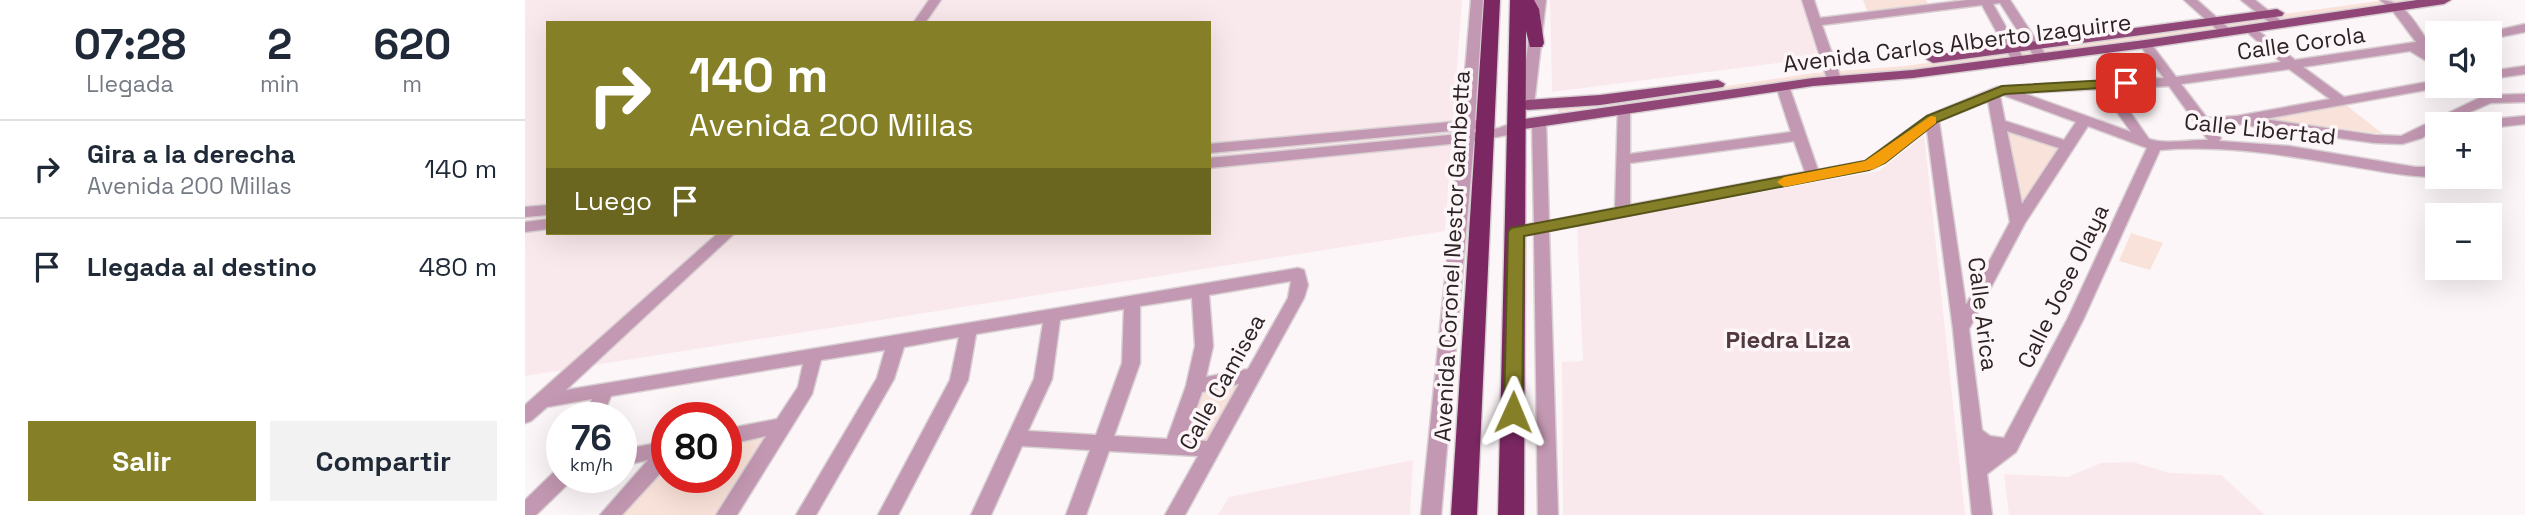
<!DOCTYPE html>
<html lang="es">
<meta charset="utf-8">
<style>
body{margin:0;font-family:"Space Grotesk",sans-serif;background:#f2f2f3;color:#1f2937;height:100vh;display:flex;flex-direction:column;font-size:26px;white-space:nowrap}
*{box-sizing:border-box;margin:0}
p{font-size:23px;color:#747a83}
.icon{flex:none;width:38px;height:38px;fill:none;stroke:currentColor;stroke-width:2;stroke-linecap:round;stroke-linejoin:round}
.map{position:relative;flex:1;overflow:hidden}
.drawer{display:flex;flex-direction:column;background:#fff;width:525px}
.drawer>*{flex:none}
.guide{position:absolute;left:21px;top:21px;width:665px;height:214px;border-radius:0px;box-shadow:0 7px 28px #0002;background:#858028;color:#fff;overflow:hidden}
.buttons{position:absolute;left:1900px;top:21px;display:grid;gap:14px}
.buttons a{display:grid;place-items:center;width:77px;height:77px;border-radius:0px;background:#fff;box-shadow:0 7px 28px #0002;font-size:35px}
.speed{position:absolute;left:21px;top:402px;display:flex;gap:14px;font-size:35px;font-weight:700;text-align:center}
.speed>*{display:grid;place-content:center;width:91px;height:91px;border-radius:50%;background:#fff;box-shadow:0 7px 28px #0002;line-height:1}
.speed small{font-size:18px;font-weight:400}
.speed .limit{border:10px solid #d22;background:#fff;color:#111}
.pin{position:absolute;display:grid;place-items:center;width:60px;height:60px;color:#fff;margin:-30px;border-radius:14px;box-shadow:0 4px 10px #0006}
.me{position:absolute;width:77px;margin:-38px;rotate:1deg;stroke-linejoin:round;filter:drop-shadow(0 0 5px #0008)}
.turn{display:flex;align-items:center;gap:24px;height:147px;padding:0 28px;font-size:32px}
.turn .icon{width:91px;height:91px;stroke-width:2.5}
.turn b{display:block;font-size:49px;line-height:60px}
.then{display:flex;align-items:center;height:66px;padding:0 28px;background:#0003;gap:14px;font-size:26px}
.eta{display:flex;justify-content:space-evenly;align-items:center;height:119px;text-align:center}
.eta b{font-size:42px;font-weight:800;line-height:49px}
.action{display:flex;gap:14px;margin-top:auto;padding:14px 28px}
.action a{flex:1;height:80px;border-radius:0px;background:#858028;color:#fff;font-size:28px;font-weight:800;line-height:80px;text-align:center}
.action a+a{background:#f2f2f3;color:#1f2937}
ul{padding:0;list-style:none}
li{display:flex;align-items:center;gap:21px;height:98px;padding:0 28px;border-top:2px solid #e0e1e3}
li div{flex:1}
li b{display:block;font-size:26px}
li em{font-style:normal}
main{display:flex;flex:1;min-height:0}
.map>svg:first-child{display:block}
.built{fill:#fae9ec;fill-rule:evenodd}
.green{fill:#f9e2d9}
.lines{fill:none;stroke-linecap:round;stroke-linejoin:round}
.minor-casing{stroke:#d8d0d2;stroke-width:3}
.major-casing{stroke:#d8d0d2;stroke-width:3}
.highway-casing{stroke:#d8d0d2;stroke-width:3}
.minor{fill:#c398b2;fill-rule:evenodd}
.major{fill:#904777;fill-rule:evenodd}
.highway{fill:#7b2762;fill-rule:evenodd}
.route{fill:#858028;stroke:#56531a;stroke-width:2}
.slow{fill:#f59e0b}
.labels{text-anchor:middle;stroke-width:7;stroke-linejoin:round;paint-order:stroke}
.street-label{font-size:23px;fill:#2d2224;stroke:#fdf6f8}
.neighbourhood-label{font-size:24px;font-weight:bold;fill:#52393f;stroke:#fdf6f8}
</style>
<main>
<section class="drawer">
<div class="eta">
<div><b>07:28</b><p>Llegada</p></div>
<div><b>2</b><p>min</p></div>
<div><b>620</b><p>m</p></div>
</div>
<ul>
<li><svg class="icon" aria-label="right" viewBox="0 0 24 24"><path d="M7 20v-9h11M14 6l5 5-5 5"/></svg><div><b>Gira a la derecha</b><p>Avenida 200 Millas</p></div><em>140 m</em></li>
<li><svg class="icon" aria-label="arrive" viewBox="0 0 24 24"><path d="M6 21V4h12l-3 4 3 4H6"/></svg><div><b>Llegada al destino</b></div><em>480 m</em></li>
</ul>
<div class="action"><a>Salir</a><a>Compartir</a></div>
</section>
<div class="map">
<svg width="2000" height="515" viewBox="0 0 2000 515">
<rect width="100%" height="100%" fill="#fdf6f8"/>
<g class="built">
<path d="M0 0H937L920 231 0 376ZM23 23H684V233H23Z"/>
<path d="M1025 0H1276L1293 58 1027 92Z"/>
<path d="M1399 135 1440 515H1038L1037 362 1058 361 1052 225 1354 171Z"/>
<path d="M888 460 885 515H693L704 497Z"/>
<path d="M1608 462 1645 473 1696 475 1740 515H1484L1479 474 1543 477 1576 463Z"/>
</g>
<g class="green">
<path d="M1338 0H1401L1404 6 1344 15Z"/>
<path d="M1861 0H1899L1385 71 1292 78 1033 112V107L1176 90 1289 73 1380 66Z"/>
<path d="M1821 105 1858 134 1740 119 1743 117Z"/>
<path d="M1478 128 1531 146 1535 150 1499 203H1495Z"/>
<path d="M1606 233 1638 243 1625 270 1594 261Z"/>
<path d="M720 380 681 443 657 439 674 385Z"/>
<path d="M245 432 195 515H93L142 460V478H201V441Z"/>
</g>
<g class="lines">
<g class="minor-casing">
<g id="minor">
<path d="M404 0H416L400 23H388Z"/>
<path d="M946 0H958L950 120 959 124 950 129 949 132 974 128 992 121 999 125 983 135 949 141 916 515H896L934 143 684 168V158L935 134 936 130 684 153V144L936 121Z"/>
<path d="M1009 0H1021L1009 105 1002 109 995 105Z"/>
<path d="M1277 0H1289L1295 18 1442 0H1485L1523 58 1522 61H1512L1475 3 1468 4 1500 61 1499 64H1489L1457 5 1297 25 1316 79 1309 83 1302 79Z"/>
<path d="M1659 0H1672L1708 32 1702 36 1698 35Z"/>
<path d="M1716 0H1730L1760 24 1754 28 1750 27Z"/>
<path d="M1855 0C1880 0 1889 22 1903 41L1913 39V47L1899 49 1913 58V68L1885 51 1778 67 1819 97 1913 80V86L1918 87 1739 119 1850 135 1876 136 1954 98 1939 86H1953L1967 95 2000 94V102L1966 103 1918 124H1913V128L1897 138 1877 144 1850 143 1712 124 1688 126 1696 138 1694 141 1764 146 1890 167H1913V177C1879 177 1845 169 1812 164 1754 154 1694 145 1635 150L1559 318 1491 452 1462 474 1467 515H1447L1428 329 1402 130 1349 168 1024 231 1033 515H1013L1009 234 991 237 983 232 986 228 1009 223 1007 121 1009 118H1019L1021 121 1024 221 1090 208 1093 107 1098 106 1105 110V154L1266 132 1251 86 1253 83H1263L1293 170 1340 161 1402 116 1472 87 1639 78 1614 44 1620 40 1624 41 1651 77 1756 62 1722 32 1720 29 1726 25 1770 60 1891 42 1867 10ZM1764 69 1805 99 1712 116 1682 118 1656 84ZM1644 86 1683 140C1665 139 1641 145 1624 139L1589 89ZM1576 89 1606 132 1498 93ZM1478 95 1551 122 1539 140 1480 121 1475 96ZM1463 101 1485 222 1441 305 1414 121ZM1563 126 1622 148 1543 318 1479 438 1465 436 1457 430 1444 329 1500 223ZM1482 131 1534 148 1497 204ZM1269 141 1280 172 1105 205V163Z"/>
<path d="M2000 24V32L1965 39V33H1960Z"/>
<path d="M2000 66V74L1965 79V71Z"/>
<path d="M2000 116V124L1972 127 1965 131V124H1960L1968 119Z"/>
<path d="M23 205V215L0 217V207Z"/>
<path d="M23 219V229L0 232V222Z"/>
<path d="M193 233H210L41 390 773 268 779 270 783 285 779 298 660 515H640L673 456 584 451 561 515H541L565 450 497 446 466 515H446L509 379 518 323 451 334 443 380 373 515H353L425 380 434 337 379 347 369 379 291 515H271L352 378 360 350 296 360 287 394 212 515H191L241 436 201 445V429L252 419 273 387 278 364 86 396 77 418H59L67 399 22 407 6 421 0 423V405ZM766 281 763 298 723 369 681 377 688 346 684 295ZM667 298 670 346 661 386 642 439 589 436 615 363V306ZM599 309 597 363 571 435 503 431 527 379 535 320ZM714 384 682 441 660 440 677 392Z"/>
<path d="M142 441V466L97 515H75L123 460 96 466V450Z"/>
<path d="M37 469V478H46L44 483 11 515H0V500L30 471Z"/>
</g>
</g>
<g class="major-casing">
<g id="major">
<path d="M1892 0H1926L1919 4 1620 48 1388 78 1288 86 992 130 984 125 992 120 1288 78 1388 70 1620 40Z"/>
<path d="M1752 9 1759 13 1757 16 1408 63 1401 59 1408 55Z"/>
<path d="M1193 80 1200 84 1198 87 1075 105 1002 110 994 105 1002 100 1075 95Z"/>
</g>
</g>
<g class="highway-casing">
<g id="highway">
<path d="M959 0H975L952 515H926Z"/>
<path d="M985 0H1009L1014 9 1019 43 1017 47H1005L1001 31 999 515H973Z"/>
</g>
</g>
<use href="#minor" class="minor"/>
<use href="#major" class="major"/>
<use href="#highway" class="highway"/>
</g>
<path class="route" d="M1601 79 1606 81V86L1480 94 1412 122 1360 163 1344 170 999 236 997 412 994 417 988 419 981 417 979 412 983 232 986 228 1340 161 1402 116 1477 86Z"/>
<path class="slow" d="M1406 116 1411 117V123L1360 163 1349 169 1259 187 1252 182 1259 177 1340 161Z"/>
<g class="labels">
<g class="street-label">
<text transform="translate(1432 43) rotate(-7)" y="8">Avenida Carlos Alberto Izaguirre</text>
<text transform="translate(1776 43) rotate(-8)" y="8">Calle Corola</text>
<text transform="translate(1735 129) rotate(6)" y="8">Calle Libertad</text>
<text transform="translate(927 256) rotate(-87)" y="8">Avenida Coronel Nestor Gambetta</text>
<text transform="translate(1538 286) rotate(-64)" y="8">Calle Jose Olaya</text>
<text transform="translate(1458 314) rotate(83)" y="8">Calle Arica</text>
<text transform="translate(697 382) rotate(-61)" y="8">Calle Camisea</text>
</g>
<g class="neighbourhood-label">
<text x="1263" y="348">Piedra Liza</text>
</g>
</g>
</svg>
<div class="buttons">
<a><svg class="icon" aria-label="sound" viewBox="0 0 24 24"><path d="M4 9h4l5-4v14l-5-4H4zM17 9q2 3 0 6"/></svg></a>
<a>+</a>
<a>−</a>
</div>
<div class="speed"><div>76<small>km/h</small></div><div class="limit">80</div></div>
<div class="pin" style="left:1601px;top:83px;background:#d93025"><svg class="icon" aria-label="arrive" viewBox="0 0 24 24"><path d="M6 21V4h12l-3 4 3 4H6"/></svg></div>
<svg class="me" style="left:988px;top:412px" viewBox="-20 -20 40 40"><path d="M0-17L14 15 0 8-14 15z" fill="#858028" stroke="#fff" stroke-width="4"/></svg>
<div class="guide">
<div class="turn"><svg class="icon" aria-label="right" viewBox="0 0 24 24"><path d="M7 20v-9h11M14 6l5 5-5 5"/></svg><div><b>140 m</b>Avenida 200 Millas</div></div>
<div class="then">Luego<svg class="icon" aria-label="arrive" viewBox="0 0 24 24"><path d="M6 21V4h12l-3 4 3 4H6"/></svg></div>
</div>
</div>
</main>
